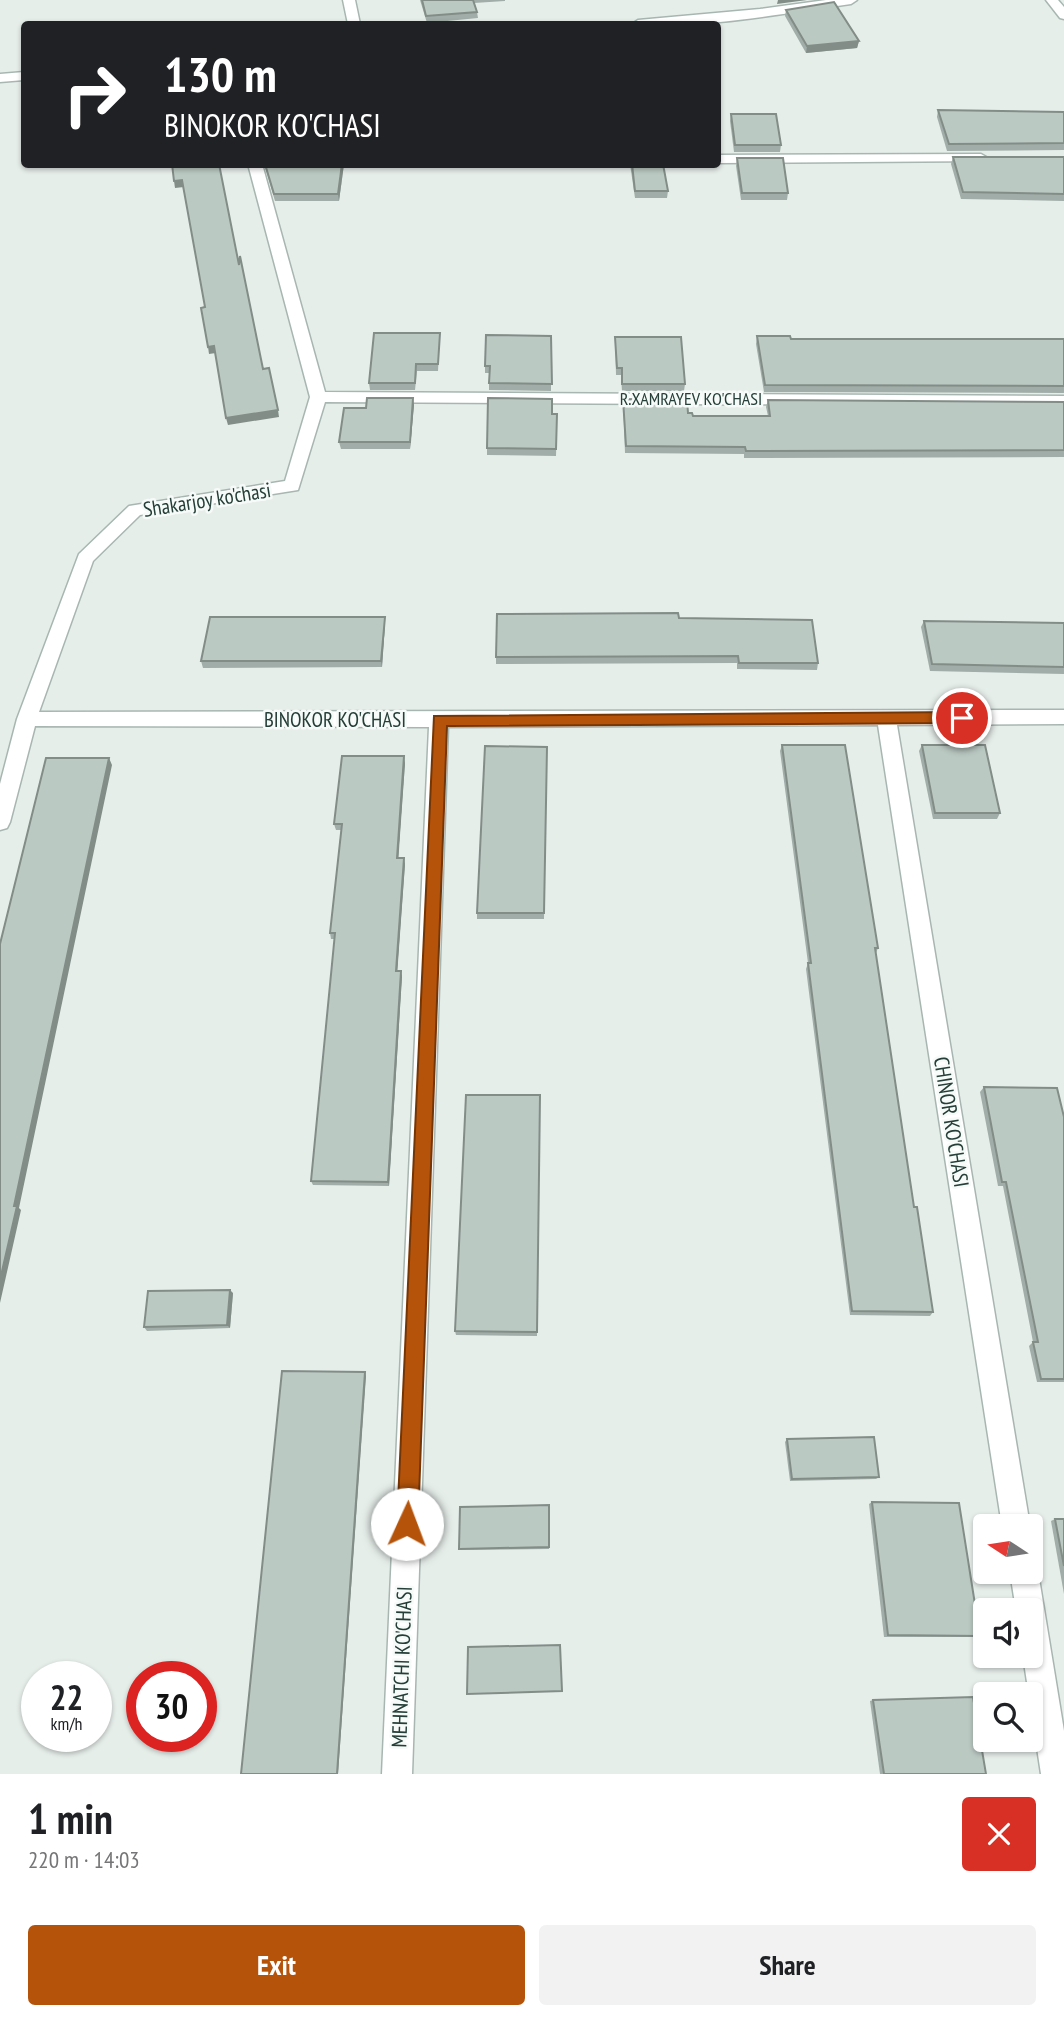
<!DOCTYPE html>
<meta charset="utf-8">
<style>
body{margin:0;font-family:"PT Sans Narrow",sans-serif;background:#f2f2f2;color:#202124;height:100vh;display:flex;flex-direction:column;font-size:26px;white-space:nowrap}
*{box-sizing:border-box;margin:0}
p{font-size:23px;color:#757577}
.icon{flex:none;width:38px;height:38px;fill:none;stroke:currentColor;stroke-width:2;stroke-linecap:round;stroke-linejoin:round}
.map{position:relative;height:1774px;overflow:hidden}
.drawer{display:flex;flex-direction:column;background:#fff;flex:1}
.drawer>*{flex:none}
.banner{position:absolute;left:21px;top:21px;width:700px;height:147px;border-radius:7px;box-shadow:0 2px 5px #0004;background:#202124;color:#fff;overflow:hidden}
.needle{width:46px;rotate:282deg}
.controls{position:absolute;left:973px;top:1514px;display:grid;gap:14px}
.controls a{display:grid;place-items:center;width:70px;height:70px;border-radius:7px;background:#fff;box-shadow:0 2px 5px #0004;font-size:35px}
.speed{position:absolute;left:21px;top:1661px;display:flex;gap:14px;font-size:35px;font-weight:700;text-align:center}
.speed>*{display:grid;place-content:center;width:91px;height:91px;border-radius:50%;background:#fff;box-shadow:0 2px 5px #0004;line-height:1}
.speed small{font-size:18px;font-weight:400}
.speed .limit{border:10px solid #d22;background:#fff;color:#111}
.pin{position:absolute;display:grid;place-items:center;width:60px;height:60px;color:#fff;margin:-30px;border:4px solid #fff;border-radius:50%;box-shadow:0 2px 7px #0007}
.me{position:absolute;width:77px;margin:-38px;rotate:2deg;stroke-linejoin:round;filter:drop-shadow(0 0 5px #0008)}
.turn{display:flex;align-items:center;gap:24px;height:147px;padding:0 28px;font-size:32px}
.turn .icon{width:91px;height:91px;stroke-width:2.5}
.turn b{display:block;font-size:49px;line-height:60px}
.round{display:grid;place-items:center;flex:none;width:74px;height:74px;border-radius:7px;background:#f2f2f2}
.summary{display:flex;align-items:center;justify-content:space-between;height:119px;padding:0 28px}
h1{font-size:42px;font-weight:600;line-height:52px}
.cta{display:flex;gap:14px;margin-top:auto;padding:14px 28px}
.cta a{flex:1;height:80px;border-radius:7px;background:#b45309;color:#fff;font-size:28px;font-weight:600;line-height:80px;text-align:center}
.cta a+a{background:#f2f2f2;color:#202124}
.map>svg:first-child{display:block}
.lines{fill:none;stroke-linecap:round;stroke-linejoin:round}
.minor-casing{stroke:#a8b6b1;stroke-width:3}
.tertiary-casing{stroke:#a8b6b1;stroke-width:3}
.minor{fill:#fff;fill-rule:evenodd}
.tertiary{fill:#fff;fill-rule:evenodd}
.wall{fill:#a1ada8}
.shaded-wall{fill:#838d88}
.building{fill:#bbc9c3;stroke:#838d88;stroke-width:2}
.route{fill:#b45309;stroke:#753606;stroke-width:2}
.labels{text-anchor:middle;stroke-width:5;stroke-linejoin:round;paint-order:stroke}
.far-street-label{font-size:18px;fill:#253f38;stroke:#f6faf8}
.street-label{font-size:21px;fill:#253f38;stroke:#f6faf8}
</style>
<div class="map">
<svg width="1064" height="1774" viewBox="0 0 1064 1774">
<rect width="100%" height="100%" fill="#e6eeea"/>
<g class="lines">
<g class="minor-casing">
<g id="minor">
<path d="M343 0H355L360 24H348Z"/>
<path d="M1046 0H1058L1064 7V19L1060 18Z"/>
<path d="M981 154 988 158 986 161 718 163V155Z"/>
<path d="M248 164H262L325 392 1064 396V406L325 402 298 490 140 515 93 561 39 712 1064 710V724L897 725 1030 1526H1002L878 725 448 727 412 1774H382L429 727 35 726 10 822 7 828 0 830V784L17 719 79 554 129 506 285 481 310 397Z"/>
<path d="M1031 1561 1038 1572 1064 1731V1774H1041L1023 1656H1031V1610H1016L1010 1572H1031Z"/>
</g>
</g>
<g class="tertiary-casing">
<g id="tertiary">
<path d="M826 0H857L851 4C785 13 698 30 632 24L638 20 760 9Z"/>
<path d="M24 72V80L0 82V74Z"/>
</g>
</g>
<use href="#minor" class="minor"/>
<use href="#tertiary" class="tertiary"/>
</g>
<g class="wall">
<path d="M420 0H505V1L474 3 477 12 478 18 427 23Z"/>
<path d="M786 10 859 41 857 48 806 53 785 16Z"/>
<path d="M938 110 1064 112V150L947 151 937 117Z"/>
<path d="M731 114 781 145 780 152H734L730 121Z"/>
<path d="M953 157H1064V201L961 199 951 164Z"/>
<path d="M737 158 788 193 787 200H741L736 166Z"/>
<path d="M264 164H344L339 201H275Z"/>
<path d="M630 164H663L668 191 667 198H635Z"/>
<path d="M440 333 438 371H417L415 390H370L369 383Z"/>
<path d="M551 336V391L489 390V373H485V366Z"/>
<path d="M757 336 791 339H1064V393L764 392 756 344Z"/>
<path d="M615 337 685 384 684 391H622L621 375H616Z"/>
<path d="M623 399 688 413 693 416H768L766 407 768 400 1064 402V457L744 458V454L625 453Z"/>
<path d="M414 405 410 449H341L339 442 366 408Z"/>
<path d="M552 414H557L556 456 487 455V448Z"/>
<path d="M385 617V624L382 667 203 668 201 661Z"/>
<path d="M679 618 818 663 817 670 737 669V663L496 664V657Z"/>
<path d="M924 621 1064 623V674L930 671 921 627Z"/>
<path d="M782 745 878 948 876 953 914 1207 933 1312 930 1316 850 1315 806 969 808 963 780 751Z"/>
<path d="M922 745 1000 813 997 819H933L919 751Z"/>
<path d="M547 747 544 919H477V913Z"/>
<path d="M405 763 398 858 405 864 397 971 402 976 389 1186 313 1185 311 1181 335 939H331L330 933 341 830H336L334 824Z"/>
<path d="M984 1087 1064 1117V1382H1037L1029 1346 1033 1342 1003 1186H998L980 1092Z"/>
<path d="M540 1095 537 1336 456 1335 455 1331Z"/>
<path d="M233 1293 230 1328 147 1331 144 1327Z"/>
<path d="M787 1439 879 1477 876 1479 790 1481 785 1442Z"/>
<path d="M872 1502 980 1636 975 1637H884L869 1504Z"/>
<path d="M549 1505V1549L459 1550V1549Z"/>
<path d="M1055 1519H1064V1594L1051 1521Z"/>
<path d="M873 1700 986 1774H880L870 1701Z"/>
</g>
<g class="shaded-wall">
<path d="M778 0H807L777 4Z"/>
<path d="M859 41 857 48 806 53 807 46Z"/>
<path d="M342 164H344L339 201 338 194Z"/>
<path d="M182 180 184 187 175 188 174 181Z"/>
<path d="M214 346 216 353 209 354 208 347Z"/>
<path d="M413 398 414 405 410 449V442Z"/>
<path d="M278 410 279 417 228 425 226 418Z"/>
<path d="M385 617V624L382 667 381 661Z"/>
<path d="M404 756 405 763 398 864 397 858Z"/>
<path d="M109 758 112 765 19 1208 21 1210 0 1303V1280L14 1206Z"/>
<path d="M404 858 405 864 397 976 396 971Z"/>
<path d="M401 971 402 976 389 1186 388 1182Z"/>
<path d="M230 1290 233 1293 230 1328 227 1325Z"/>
<path d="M365 1372 366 1376 338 1774H337Z"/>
</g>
<g class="building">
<path d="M422 0H473L477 12 426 16Z"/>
<path d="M834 2 859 41 807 46 786 10Z"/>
<path d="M938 110 1064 112V143L949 144Z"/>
<path d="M731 114H776L781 145H735Z"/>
<path d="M953 157H1064V194L963 192Z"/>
<path d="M737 158H783L788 193H742Z"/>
<path d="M172 164H219L239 265 240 256 263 369 269 368 278 410 226 418 214 346 208 347 201 308 205 307 182 180 174 181Z"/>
<path d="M265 164H342L338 194H274Z"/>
<path d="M632 164H663L668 191H635Z"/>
<path d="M374 333H440L438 364H416L415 383H369Z"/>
<path d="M486 335 551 336 552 384 489 383 490 366H485Z"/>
<path d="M757 336H790L791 339H1064V386L765 385Z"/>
<path d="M615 337H681L685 384H622V368H617Z"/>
<path d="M367 398H413L410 442H339L344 408H366Z"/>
<path d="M488 398 552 399V414H557L556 449 487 448Z"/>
<path d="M623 399 687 400 688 413H692L693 416H770L768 400 1064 402V450L746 451 745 447 626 446Z"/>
<path d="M678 613 679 618 812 620 818 663H739L738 656 496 657 497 614Z"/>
<path d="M210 617H385L381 661H201Z"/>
<path d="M924 621 1064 623V667L932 664Z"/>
<path d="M782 745H845L878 948H875L914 1207H917L933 1312 852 1311 808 963H811Z"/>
<path d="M922 745H985L1000 813H935Z"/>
<path d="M485 746 547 747 544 913H477Z"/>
<path d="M342 756H404L397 858H404L396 971H401L388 1182 311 1181 335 933H330L342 824H334Z"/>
<path d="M46 758H109L14 1206H17L0 1280V944Z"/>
<path d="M984 1087 1057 1088 1064 1117V1379H1041L1033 1342H1038L1006 1182H1002Z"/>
<path d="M466 1095H540L537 1332 455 1331Z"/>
<path d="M230 1290 227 1325 144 1327 148 1291Z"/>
<path d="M282 1371 365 1372 337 1774H241Z"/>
<path d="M874 1437 879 1477 792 1479 787 1439Z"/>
<path d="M872 1502 959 1503 980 1636 888 1635Z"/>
<path d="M549 1505V1547L459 1549 460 1507Z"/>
<path d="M1055 1519H1064V1566Z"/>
<path d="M560 1645 562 1691 467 1694 468 1647Z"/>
<path d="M973 1697 986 1774H884L873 1700Z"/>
</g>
<path class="route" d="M962 712 970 718 962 723 447 726 418 1524 415 1532 407 1535 400 1532 397 1524 434 716Z"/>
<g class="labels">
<g class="far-street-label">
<text x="691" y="405">R.XAMRAYEV KO'CHASI</text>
</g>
<g class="street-label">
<text transform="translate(207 500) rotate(-9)" y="7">Shakarjoy ko'chasi</text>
<text x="335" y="727">BINOKOR KO'CHASI</text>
<text transform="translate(951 1122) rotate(81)" y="7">CHINOR KO'CHASI</text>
<text transform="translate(402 1667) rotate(-88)" y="7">MEHNATCHI KO'CHASI</text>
</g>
</g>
</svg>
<div class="controls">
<a><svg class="needle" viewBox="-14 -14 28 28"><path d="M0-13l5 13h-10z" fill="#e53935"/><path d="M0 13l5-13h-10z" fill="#757577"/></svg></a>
<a><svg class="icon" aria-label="sound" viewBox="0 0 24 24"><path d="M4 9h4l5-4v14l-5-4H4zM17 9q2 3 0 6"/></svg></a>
<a><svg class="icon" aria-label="search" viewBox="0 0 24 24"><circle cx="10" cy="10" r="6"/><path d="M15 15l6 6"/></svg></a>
</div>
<div class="speed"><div>22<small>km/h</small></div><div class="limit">30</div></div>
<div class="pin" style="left:962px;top:718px;background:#d93025"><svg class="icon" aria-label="arrive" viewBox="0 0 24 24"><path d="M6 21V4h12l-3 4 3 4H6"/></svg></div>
<svg class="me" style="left:407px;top:1524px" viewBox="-20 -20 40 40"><circle r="19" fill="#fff"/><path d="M0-13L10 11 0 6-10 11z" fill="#b45309"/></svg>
<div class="banner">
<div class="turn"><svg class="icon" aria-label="right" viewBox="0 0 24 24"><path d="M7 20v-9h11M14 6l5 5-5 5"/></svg><div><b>130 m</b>BINOKOR KO'CHASI</div></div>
</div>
</div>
<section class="drawer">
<div class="summary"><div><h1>1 min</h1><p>220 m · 14:03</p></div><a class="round" style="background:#d93025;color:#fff"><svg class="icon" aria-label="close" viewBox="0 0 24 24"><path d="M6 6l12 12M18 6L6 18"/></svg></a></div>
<div class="cta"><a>Exit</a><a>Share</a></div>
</section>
